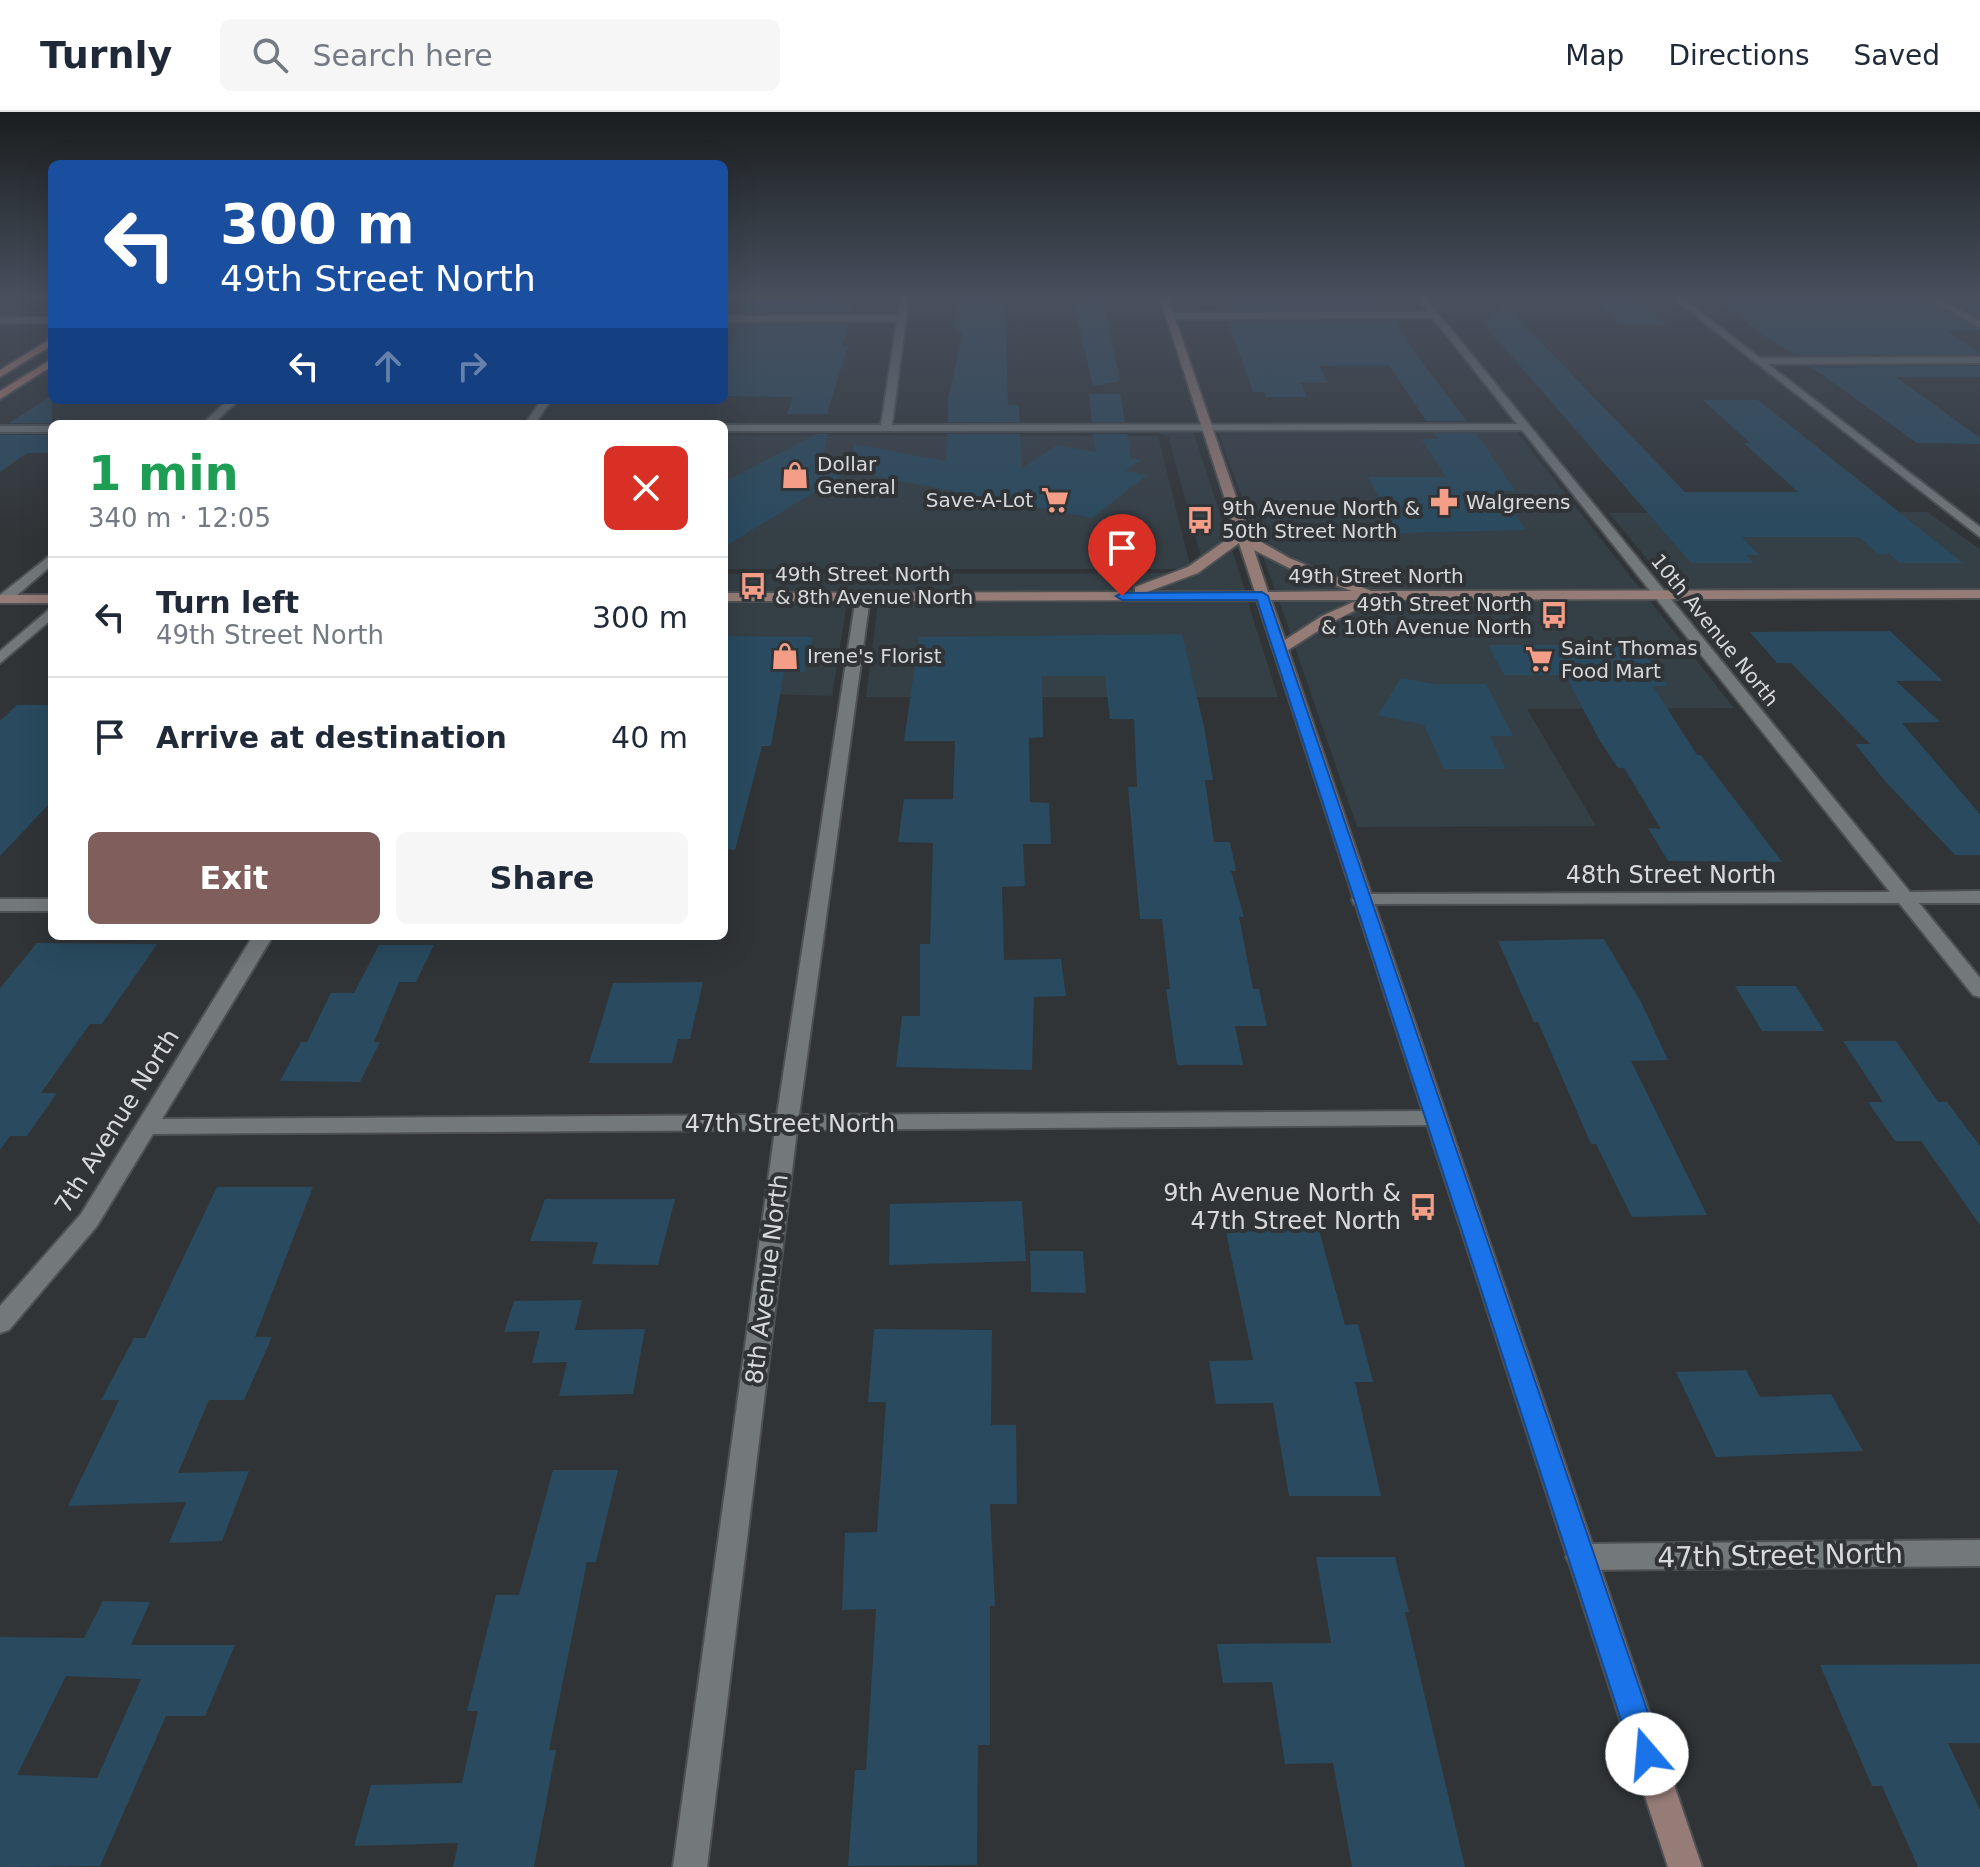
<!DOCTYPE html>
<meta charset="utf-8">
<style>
body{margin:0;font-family:"DejaVu Sans",sans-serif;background:#f6f6f7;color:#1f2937;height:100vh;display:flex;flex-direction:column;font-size:30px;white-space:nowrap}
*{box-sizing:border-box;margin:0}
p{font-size:26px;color:#747a83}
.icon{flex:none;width:44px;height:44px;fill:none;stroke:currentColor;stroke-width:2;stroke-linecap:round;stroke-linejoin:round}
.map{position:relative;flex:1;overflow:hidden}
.drawer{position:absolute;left:48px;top:308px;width:680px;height:520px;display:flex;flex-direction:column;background:#fff;border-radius:12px;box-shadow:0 8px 32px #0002}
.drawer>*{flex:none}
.top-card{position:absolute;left:48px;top:48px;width:680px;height:244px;border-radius:12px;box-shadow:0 8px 32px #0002;background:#1a4fa0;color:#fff;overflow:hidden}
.pin{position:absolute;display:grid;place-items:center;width:68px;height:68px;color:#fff;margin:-82px -34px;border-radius:50% 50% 50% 0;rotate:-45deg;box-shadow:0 0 8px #0007}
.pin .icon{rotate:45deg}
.me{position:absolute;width:88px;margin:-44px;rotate:342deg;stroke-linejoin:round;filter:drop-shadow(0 0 6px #0008)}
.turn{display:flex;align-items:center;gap:28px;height:168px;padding:0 40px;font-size:36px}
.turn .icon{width:104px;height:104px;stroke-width:2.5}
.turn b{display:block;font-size:56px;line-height:68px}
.lanes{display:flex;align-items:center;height:76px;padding:0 40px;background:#0003;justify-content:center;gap:40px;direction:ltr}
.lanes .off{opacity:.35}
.round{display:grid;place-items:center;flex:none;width:84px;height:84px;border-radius:12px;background:#f6f6f7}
.headline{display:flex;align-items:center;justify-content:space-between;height:136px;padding:0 40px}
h1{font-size:48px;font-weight:700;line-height:60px;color:#1e9e55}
.primary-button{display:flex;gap:16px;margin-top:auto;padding:16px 40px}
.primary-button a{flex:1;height:92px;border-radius:12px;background:#7f5e5b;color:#fff;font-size:32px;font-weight:700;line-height:92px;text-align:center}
.primary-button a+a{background:#f6f6f7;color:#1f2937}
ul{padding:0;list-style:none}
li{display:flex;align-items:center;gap:24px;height:120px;padding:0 40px;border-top:2px solid #e0e1e3}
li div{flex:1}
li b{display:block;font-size:30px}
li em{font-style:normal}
header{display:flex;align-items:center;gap:48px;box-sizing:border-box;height:112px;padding:0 40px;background:#fff;border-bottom:2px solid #e0e1e3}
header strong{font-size:38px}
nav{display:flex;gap:44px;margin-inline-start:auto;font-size:28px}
.search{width:560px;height:72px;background:#f6f6f7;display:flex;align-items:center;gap:20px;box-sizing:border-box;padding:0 28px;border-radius:12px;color:#747a83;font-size:30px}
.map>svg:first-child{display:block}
.built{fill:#353f46}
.building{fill:#294a5f;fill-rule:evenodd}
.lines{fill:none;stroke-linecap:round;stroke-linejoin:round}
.street-casing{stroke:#4d5153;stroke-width:4}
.secondary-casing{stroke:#4d5153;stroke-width:4}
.primary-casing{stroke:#4d5153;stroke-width:4}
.street{fill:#73787b;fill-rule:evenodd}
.secondary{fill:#967c77;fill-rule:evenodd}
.primary{fill:#b98173;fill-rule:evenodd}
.route{fill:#1a73e8;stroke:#114b97;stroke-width:2}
.labels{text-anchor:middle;stroke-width:8;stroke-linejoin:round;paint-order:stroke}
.far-poi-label{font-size:20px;fill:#d7d9db;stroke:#303437;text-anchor:start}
.far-street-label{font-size:20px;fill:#d7d9db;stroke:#303437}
.street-label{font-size:24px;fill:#d7d9db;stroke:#303437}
.poi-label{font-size:24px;fill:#d7d9db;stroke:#303437;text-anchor:end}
.near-street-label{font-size:28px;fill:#d7d9db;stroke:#303437}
</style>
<header>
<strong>Turnly</strong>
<div class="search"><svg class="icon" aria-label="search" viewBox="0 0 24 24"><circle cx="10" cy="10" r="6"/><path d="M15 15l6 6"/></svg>Search here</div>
<nav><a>Map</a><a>Directions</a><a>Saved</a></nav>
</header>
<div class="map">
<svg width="1980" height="1755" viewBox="0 0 1980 1755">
<rect width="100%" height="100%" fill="#303437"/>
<g class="built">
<path d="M724 319H1193L1245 478 724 480V462L1192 461 1204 456 1168 324 1157 321Z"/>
<path d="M1218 319H1516L1641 478H1275Z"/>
<path d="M724 324H1158L1191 457H724Z"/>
<path d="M1927 400 1980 437V477H1672L1609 401Z"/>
<path d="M1279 489H1650L1734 596 1527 597 1596 714 1357 715Z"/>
<path d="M1248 490 1278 585H866L878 491Z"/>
<path d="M724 491H847L832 584 724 581Z"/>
</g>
<g class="building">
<path d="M807 183H846L845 187H855L852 200 741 201 746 187H805Z"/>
<path d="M956 183H1005L1008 293H1019L1020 310H948V287L963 220H955Z"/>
<path d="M1072 183H1102L1120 269 1093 274Z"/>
<path d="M1218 183H1377L1387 197 1224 198Z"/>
<path d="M1588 183H1630L1667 213 1619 212Z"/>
<path d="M1706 183H1920L1980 219H1947L1980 242 1794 243Z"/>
<path d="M1938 183H1980V206Z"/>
<path d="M1504 192 1685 380H1798L1744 331H1750L1703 288H1758L1963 451H1899L1890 442H1878L1859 425H1742L1759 443H1746L1754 451H1691L1483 211Z"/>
<path d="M1395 209 1408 228H1405L1467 309H1426L1389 253 1319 254 1328 271H1301L1307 285H1266L1264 280H1253L1228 210Z"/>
<path d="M848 212 842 234H848L827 302H787L793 285 724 284V246L737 213Z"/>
<path d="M1980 254V265H1896L1980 326V332L1917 331 1811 255Z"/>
<path d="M1089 282H1120L1125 310H1092Z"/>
<path d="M52 283V311H9L28 299Z"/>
<path d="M1434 321H1476L1515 379H1499L1526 418 1398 421 1368 365H1446L1421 327H1438Z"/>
<path d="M816 322H828L822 348 850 354 854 332 946 349 947 322H1020L1022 356 1057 333 1096 340 1093 322H1127L1131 346 1141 348 1125 359 1147 363 1092 406 849 359 724 435V370Z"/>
<path d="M0 323H52V341H27L0 360Z"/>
<path d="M1890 519 1943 569H1896L1940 610 1902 611 1980 702V743H1955L1885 669 1855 632H1870L1791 551H1777L1750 520Z"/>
<path d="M1182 522 1204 614 1213 668H1205L1214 730H1230L1236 759H1231L1244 805H1239L1253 877H1259L1267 914H1235L1243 953H1177L1166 877H1170L1162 807H1140L1128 675H1137L1134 607H1110L1105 564H1042L1043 625 1029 626 1030 690 1049 691 1051 732H1023L1025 774 1002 775 1004 848 1061 847 1066 884 1034 885 1032 958 896 955 902 904H920V832H930L933 731 898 730 904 687H953L955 629H904L919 525Z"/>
<path d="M724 524 813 525 805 560H784L771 634H762L735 738 724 737Z"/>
<path d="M1488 533H1639L1668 574H1653L1697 643H1701L1782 750 1668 749 1648 716 1661 717 1624 656H1618L1600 629 1565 563H1504Z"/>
<path d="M1401 566 1434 572H1486L1513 624H1490L1506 657H1444L1424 613 1378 603Z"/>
<path d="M17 593H52V689L0 744V609Z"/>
<path d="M1604 827 1641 890 1668 948 1631 949 1707 1103 1632 1105 1596 1032H1591L1538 910H1534L1498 829Z"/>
<path d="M37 831 157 832 102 912H90L41 981H57L27 1024H10L0 1038V876Z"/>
<path d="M379 833H434L416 870H399L374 930H380L360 970 280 969 301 930H307L331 881H354Z"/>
<path d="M703 870 690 927H678L672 951H589L613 871Z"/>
<path d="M1735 874H1796L1824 919H1762Z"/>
<path d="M1843 929H1896L1938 990H1947L1980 1034V1113L1921 1029H1895L1868 990H1883Z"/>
<path d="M217 1075H313L255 1225H272L244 1288H209L178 1361 249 1359 222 1429 169 1431 186 1390 68 1394 119 1288H101L134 1226H145Z"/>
<path d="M545 1087H675L658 1153 592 1152 598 1130 530 1129Z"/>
<path d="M1022 1089 1026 1149 889 1153 890 1092Z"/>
<path d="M1319 1118 1345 1213 1358 1212 1373 1270H1355L1381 1384H1289L1273 1291 1216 1292 1209 1249 1253 1248 1226 1120Z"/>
<path d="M1030 1139H1083L1086 1181 1031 1180Z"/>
<path d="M582 1188 575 1218 645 1217 633 1282 559 1284 567 1250 532 1251 540 1219 504 1220 514 1189Z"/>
<path d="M874 1217 992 1218 991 1313H1016L1017 1392H990L995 1494H990V1633H978L977 1753 848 1754 855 1658H866L876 1497 842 1498 845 1421 877 1420 886 1290H868Z"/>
<path d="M1746 1258 1760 1285 1831 1282 1863 1339 1716 1345 1676 1260Z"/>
<path d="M553 1358H618L596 1450H587L549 1638H556L534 1755H453L458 1731 354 1734 371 1673 462 1671 478 1599H467L496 1483H519Z"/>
<path d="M1316 1445H1395L1409 1500H1405L1465 1755H1352L1333 1651 1285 1652 1272 1570 1223 1571 1217 1532 1331 1531Z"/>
<path d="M103 1489 150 1490 131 1533H235L205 1604H166L100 1754 0 1755V1525L84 1526ZM66 1564 141 1567 97 1666 17 1663Z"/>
<path d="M1980 1552V1631H1948L1980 1698V1755H1918L1882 1674H1872L1820 1553Z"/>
</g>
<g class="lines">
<g class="street-casing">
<g id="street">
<path d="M901 183H909L892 313 1517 312 1433 206 1171 207 1166 204 1171 201 1428 200 1415 183H1423L1910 780 1980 779V791H1919L1980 866V885L1973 883 1899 791 1354 792 1352 788 1354 784 1361 782 1890 780 1522 318 724 319V313H881L897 209 724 210V204L898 203Z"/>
<path d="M1669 183H1678L1760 246 1980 245V251L1768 252 1980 415V425Z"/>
<path d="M1923 183H1933L1980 209V216Z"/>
<rect x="0" y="205" width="52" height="6"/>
<path d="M228 288H239L213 312H202Z"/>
<path d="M541 288H551L535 312H525Z"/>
<rect x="0" y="314" width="52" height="6"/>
<path d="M52 442V453L9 490H0V483Z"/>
<path d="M863 481 870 485 799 1003 1434 999 1442 1001 1445 1006 1442 1011 1434 1013 797 1018 707 1755H673L775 1018 153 1022 97 1114 9 1218 0 1221V1194L81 1102 253 824H273L162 1007 777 1003 856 485Z"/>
<path d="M52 495V507L0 551V539Z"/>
<rect x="0" y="787" width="52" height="12"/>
<path d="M1980 1428V1454L1581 1458 1571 1454 1566 1445 1571 1436 1581 1432Z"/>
</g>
</g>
<g class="secondary-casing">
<g id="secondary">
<path d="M1159 183H1167L1249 423 1289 446 1371 479 1980 478V486L1376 488 1332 510 1288 538 1702 1755H1668L1257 488 724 489V481L1135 480V475L1188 455 1236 421ZM1239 431 1255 480H1147L1198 461ZM1254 438 1295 459 1352 479 1268 480ZM1271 488H1358L1322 504 1285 528Z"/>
<rect x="0" y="483" width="52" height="8"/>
</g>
</g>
<g class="primary-casing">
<g id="primary">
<path d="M52 226V233L0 265V258Z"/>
<path d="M52 247V254L0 287V279Z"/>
</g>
</g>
<use href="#street" class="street"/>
<use href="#secondary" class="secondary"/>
<use href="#primary" class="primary"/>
</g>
<linearGradient id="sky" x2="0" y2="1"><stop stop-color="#1a1d1e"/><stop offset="0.43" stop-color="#48505e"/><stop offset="1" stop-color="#48505e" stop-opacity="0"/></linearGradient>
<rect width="1980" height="428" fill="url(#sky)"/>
<path class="route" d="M1262 480 1268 484 1662 1642 1657 1652 1647 1657 1636 1652 1632 1642 1257 488H1122L1116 484 1122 481Z"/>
<defs>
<g id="shop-bare" transform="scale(2.16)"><path d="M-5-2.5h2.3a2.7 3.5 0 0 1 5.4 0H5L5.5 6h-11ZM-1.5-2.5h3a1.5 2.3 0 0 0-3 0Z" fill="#f49e88" stroke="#303437" stroke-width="2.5" paint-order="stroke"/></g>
<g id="supermarket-bare" transform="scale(2.16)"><path d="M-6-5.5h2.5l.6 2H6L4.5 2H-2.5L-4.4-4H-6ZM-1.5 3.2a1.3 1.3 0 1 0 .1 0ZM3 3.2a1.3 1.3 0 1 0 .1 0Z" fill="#f49e88" stroke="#303437" stroke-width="2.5" paint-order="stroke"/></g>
<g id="pharmacy-bare" transform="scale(2.16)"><path d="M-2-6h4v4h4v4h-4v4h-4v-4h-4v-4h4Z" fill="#f49e88" stroke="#303437" stroke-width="2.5" paint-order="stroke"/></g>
<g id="bus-bare" transform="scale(2.16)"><path d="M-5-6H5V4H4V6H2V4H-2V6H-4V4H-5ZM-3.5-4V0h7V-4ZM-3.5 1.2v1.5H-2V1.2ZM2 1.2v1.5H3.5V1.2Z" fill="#f49e88" stroke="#303437" stroke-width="2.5" paint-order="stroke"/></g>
</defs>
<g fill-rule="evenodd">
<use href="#shop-bare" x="795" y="363"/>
<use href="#supermarket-bare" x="1055" y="388"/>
<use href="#pharmacy-bare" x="1444" y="390"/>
<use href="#bus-bare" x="1200" y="408"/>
<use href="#bus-bare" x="753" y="474"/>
<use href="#bus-bare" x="1554" y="503"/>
<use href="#shop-bare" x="785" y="544"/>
<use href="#supermarket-bare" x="1539" y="547"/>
<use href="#bus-bare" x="1423" y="1095"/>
</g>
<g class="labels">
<g class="far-poi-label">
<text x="817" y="359">Dollar<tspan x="817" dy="23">General</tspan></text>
<text x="1033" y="395" text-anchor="end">Save-A-Lot</text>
<text x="1466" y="397">Walgreens</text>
<text x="1222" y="403">9th Avenue North &amp;<tspan x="1222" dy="23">50th Street North</tspan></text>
<text x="775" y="469">49th Street North<tspan x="775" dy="23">&amp; 8th Avenue North</tspan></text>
<text x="1532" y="499" text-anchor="end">49th Street North<tspan x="1532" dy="23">&amp; 10th Avenue North</tspan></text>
<text x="1561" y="543">Saint Thomas<tspan x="1561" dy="23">Food Mart</tspan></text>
<text x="807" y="551">Irene's Florist</text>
</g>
<g class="far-street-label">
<text x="1376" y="471">49th Street North</text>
<text transform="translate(1715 518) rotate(51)" y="7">10th Avenue North</text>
</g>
<g class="street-label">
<text x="1671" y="771">48th Street North</text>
<text transform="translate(117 1009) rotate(-58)" y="8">7th Avenue North</text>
<text x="790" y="1020">47th Street North</text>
<text transform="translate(767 1167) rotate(-83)" y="8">8th Avenue North</text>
</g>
<g class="poi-label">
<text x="1401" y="1089">9th Avenue North &amp;<tspan x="1401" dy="28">47th Street North</tspan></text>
</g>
<g class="near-street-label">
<text transform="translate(1780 1443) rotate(-1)" y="10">47th Street North</text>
</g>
</g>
</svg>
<div class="pin" style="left:1122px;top:484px;background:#d93025"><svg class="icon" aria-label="arrive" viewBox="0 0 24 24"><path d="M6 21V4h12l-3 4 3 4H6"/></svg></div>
<svg class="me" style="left:1647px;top:1642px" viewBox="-20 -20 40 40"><circle r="19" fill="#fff"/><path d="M0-13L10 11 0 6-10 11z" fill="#1a73e8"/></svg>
<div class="top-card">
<div class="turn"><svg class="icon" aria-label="left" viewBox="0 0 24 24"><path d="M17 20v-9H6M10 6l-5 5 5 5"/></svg><div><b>300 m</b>49th Street North</div></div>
<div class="lanes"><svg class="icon" aria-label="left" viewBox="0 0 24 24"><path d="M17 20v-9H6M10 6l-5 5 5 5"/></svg><svg class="icon off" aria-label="ahead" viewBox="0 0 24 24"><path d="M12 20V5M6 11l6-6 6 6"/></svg><svg class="icon off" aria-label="right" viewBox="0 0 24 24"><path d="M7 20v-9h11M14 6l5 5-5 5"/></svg></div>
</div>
<section class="drawer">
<div class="headline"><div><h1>1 min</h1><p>340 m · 12:05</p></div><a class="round" style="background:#d93025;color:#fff"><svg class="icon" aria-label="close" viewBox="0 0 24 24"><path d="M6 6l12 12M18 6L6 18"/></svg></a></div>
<ul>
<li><svg class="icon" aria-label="left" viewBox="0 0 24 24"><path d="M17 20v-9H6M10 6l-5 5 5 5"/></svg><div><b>Turn left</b><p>49th Street North</p></div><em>300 m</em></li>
<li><svg class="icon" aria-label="arrive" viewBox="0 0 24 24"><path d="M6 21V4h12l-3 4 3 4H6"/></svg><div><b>Arrive at destination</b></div><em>40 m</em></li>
</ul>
<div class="primary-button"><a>Exit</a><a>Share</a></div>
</section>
</div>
